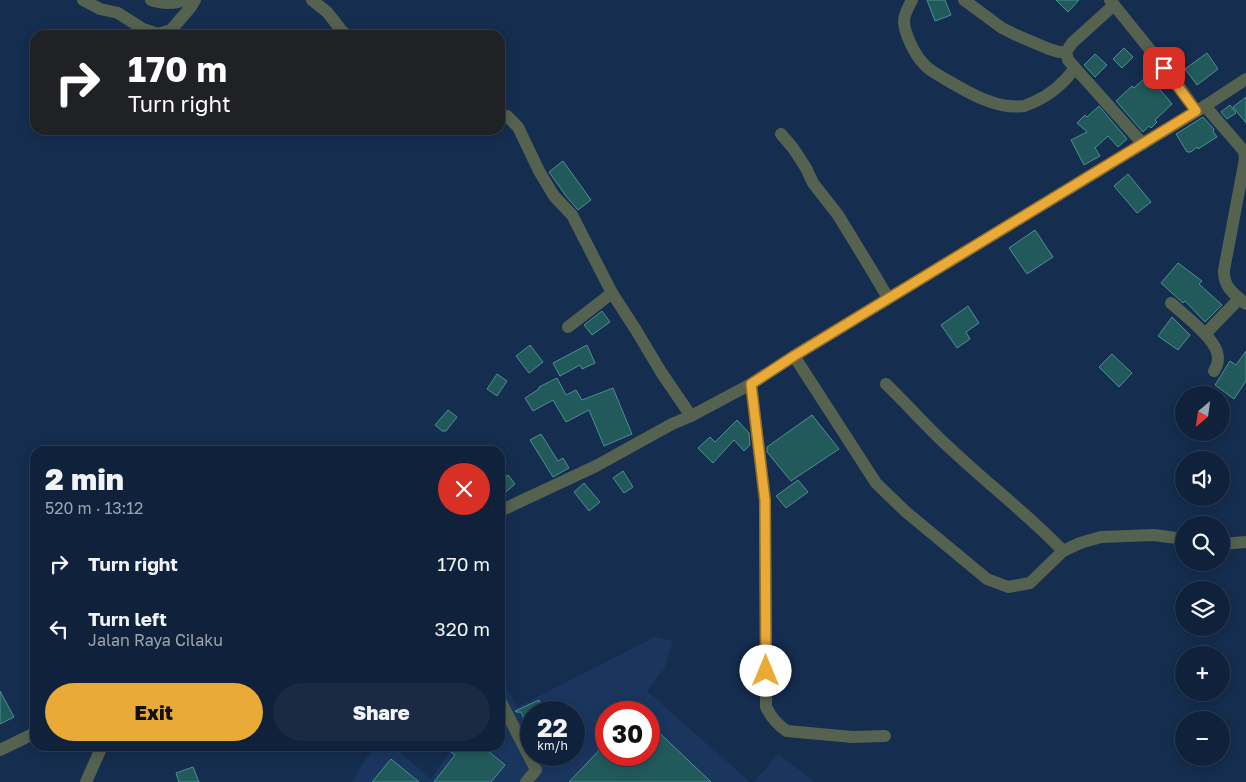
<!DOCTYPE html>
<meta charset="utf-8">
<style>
body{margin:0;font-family:"Golos Text",sans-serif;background:#192a42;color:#f1f3f6;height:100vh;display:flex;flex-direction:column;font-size:19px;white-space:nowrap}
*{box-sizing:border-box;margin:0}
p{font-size:16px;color:#9ca4af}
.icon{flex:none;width:28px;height:28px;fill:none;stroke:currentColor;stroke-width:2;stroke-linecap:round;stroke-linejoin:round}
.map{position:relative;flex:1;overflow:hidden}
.panel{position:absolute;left:30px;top:446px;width:475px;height:305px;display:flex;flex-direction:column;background:#10223b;border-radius:15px;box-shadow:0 2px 12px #0003,0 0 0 1px #303f55}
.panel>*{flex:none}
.guide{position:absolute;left:30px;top:30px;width:475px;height:105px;border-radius:15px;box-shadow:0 2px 12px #0003,0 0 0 1px #303f55;background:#202124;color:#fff;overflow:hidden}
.needle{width:32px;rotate:209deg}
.controls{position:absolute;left:1175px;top:386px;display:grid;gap:10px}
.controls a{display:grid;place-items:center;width:55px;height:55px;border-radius:50%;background:#10223b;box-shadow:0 2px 12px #0003,0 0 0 1px #303f55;font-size:25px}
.speed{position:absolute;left:520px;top:701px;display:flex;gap:10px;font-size:25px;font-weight:700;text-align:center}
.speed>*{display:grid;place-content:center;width:65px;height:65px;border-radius:50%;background:#10223b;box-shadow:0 2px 12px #0003,0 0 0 1px #303f55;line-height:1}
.speed small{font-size:12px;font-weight:400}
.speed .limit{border:8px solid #d22;background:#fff;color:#111}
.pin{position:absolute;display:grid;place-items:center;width:42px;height:42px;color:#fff;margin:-21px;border-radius:10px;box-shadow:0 2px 8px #0006}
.me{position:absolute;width:55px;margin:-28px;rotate:0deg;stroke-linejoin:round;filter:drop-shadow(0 0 4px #0008)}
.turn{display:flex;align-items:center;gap:18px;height:105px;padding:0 15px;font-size:22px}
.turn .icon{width:65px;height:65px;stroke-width:2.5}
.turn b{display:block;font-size:35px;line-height:42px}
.round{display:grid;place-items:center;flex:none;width:52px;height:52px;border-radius:26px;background:#192a42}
.overview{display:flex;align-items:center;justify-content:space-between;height:85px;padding:0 15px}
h1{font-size:30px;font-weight:800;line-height:38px}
.cta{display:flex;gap:10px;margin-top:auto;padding:10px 15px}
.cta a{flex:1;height:58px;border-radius:30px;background:#eaaa38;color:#111;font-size:20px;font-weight:800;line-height:58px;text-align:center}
.cta a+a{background:#192a42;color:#f1f3f6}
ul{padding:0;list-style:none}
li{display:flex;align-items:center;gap:15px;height:65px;padding:0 15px}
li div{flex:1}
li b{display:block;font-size:19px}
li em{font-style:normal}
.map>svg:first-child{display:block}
.built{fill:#1a365e;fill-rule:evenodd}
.building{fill:#225a5b;stroke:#4b9092}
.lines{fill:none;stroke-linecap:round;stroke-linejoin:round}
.minor{stroke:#556250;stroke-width:12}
.route-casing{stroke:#986e24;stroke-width:12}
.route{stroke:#eaaa38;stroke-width:9}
</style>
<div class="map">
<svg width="1246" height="782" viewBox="0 0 1246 782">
<rect width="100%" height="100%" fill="#152d4f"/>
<g class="built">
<path d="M655 637 673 641 664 669 647 691 750 782H352L374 746H393L431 779 450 752 444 746H500V674L517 707ZM531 712H574V755H531ZM606 712H649V755H606Z"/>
<path d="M778 754 813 780 815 782H754Z"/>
</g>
<g class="building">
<path d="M927 0H945L951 15 935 21Z"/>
<path d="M1056 0H1079L1068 12Z"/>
<path d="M1124 48 1133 57 1122 68 1113 59Z"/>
<path d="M1207 53 1218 69 1197 85 1185 69Z"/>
<path d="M1095 54 1107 65 1095 77 1084 65Z"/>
<path d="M1148 75 1172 104 1155 120 1157 122 1151 128 1149 126 1143 132 1116 101 1132 86 1134 88Z"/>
<path d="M1246 97V123L1233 107Z"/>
<path d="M1230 105 1236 113 1227 119 1221 112Z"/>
<path d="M1099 106 1127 139 1118 147 1108 136 1095 148 1100 156 1084 165 1071 140 1087 132 1077 123 1085 115 1087 117Z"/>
<path d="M1203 117 1214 129 1213 131 1217 137 1198 149 1197 147 1191 152H1187L1176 134Z"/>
<path d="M563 161 591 200 578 210 566 196 549 172Z"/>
<path d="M1128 174 1151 202 1137 213 1114 186Z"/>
<path d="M1035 230 1053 257 1027 274 1009 248Z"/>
<path d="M1178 263 1202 281 1199 284 1222 305 1205 322 1185 301 1183 303 1161 283Z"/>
<path d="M968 306 979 323 966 332 970 339 957 348 941 325Z"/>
<path d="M602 311 610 322 592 335 584 325Z"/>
<path d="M1172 317 1190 335 1178 350 1158 336Z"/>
<path d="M530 345 543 362 529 373 516 356Z"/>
<path d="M587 345 595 363 582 369 580 365 560 376 553 363Z"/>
<path d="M1246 351V381L1234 399 1215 385 1230 361 1236 365Z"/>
<path d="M1112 354 1132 373 1119 387 1099 367Z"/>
<path d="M497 374 507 381 497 396 487 389Z"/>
<path d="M557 378 566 395 576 390 582 400 613 388 632 434 604 446 589 410 566 422 553 400 533 411 525 398 539 389V387Z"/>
<path d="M448 410 457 417 446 431H442L435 425Z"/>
<path d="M812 415 839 449 791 481 767 452V447Z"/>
<path d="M737 420 749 433 750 445 744 451 734 440 713 463 698 448 710 437 715 442Z"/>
<path d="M541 434 558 461 563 458 569 468 553 477 530 440Z"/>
<path d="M623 471 633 487 624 493 613 478Z"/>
<path d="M508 475 515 484 500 497V481Z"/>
<path d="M798 480 808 492 786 508 776 496Z"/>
<path d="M584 483 600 502 589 511 574 492Z"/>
<path d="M0 691 14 717 0 724Z"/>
<path d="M539 700 543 710 538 712H531V716L524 719 521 712H516L515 711Z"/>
<path d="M649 723 711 782H569L606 743V755H649Z"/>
<path d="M443 746H482L505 765 491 782H434L455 755Z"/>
<path d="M391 759 419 782H372Z"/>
<path d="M193 767 199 782H179L176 773Z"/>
</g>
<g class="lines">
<g class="minor">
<path d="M83 0 100 9 118 13 143 29 158 34 171 30 190 8 195 0"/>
<path d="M151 0C161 4 175 4 184 0"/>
<path d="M312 0 327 12 342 31 347 35"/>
<path d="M912 0C909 6 904 14 904 21 904 33 915 55 923 63 928 70 937 74 945 79 967 92 997 110 1024 106 1027 105 1031 103 1034 102 1052 94 1064 83 1075 68"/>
<path d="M964 0 1002 28 1016 35 1049 49 1059 52H1066"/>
<path d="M1110 0 1176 82 1196 111"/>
<path d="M1114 5 1072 43 1066 52 1068 60 1143 144"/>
<path d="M1205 106 1244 151 1245 159 1224 270C1223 287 1234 294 1246 304"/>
<path d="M500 115 507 116 518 127 539 171 554 196 572 215 612 293 636 330 661 372 691 416"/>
<path d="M781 134 793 148 806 168 813 183 838 215 874 274 888 298"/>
<path d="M1171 303C1184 315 1212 336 1217 352 1219 359 1218 365 1214 371"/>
<path d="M568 327 612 293"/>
<path d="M1205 334 1239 299"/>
<path d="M794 356 876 483 906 512 987 579 1008 587 1030 583 1063 551 1080 543 1101 537 1154 535 1184 539"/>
<path d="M751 384 765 500 766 707C771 717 777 725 787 731L852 737 885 736"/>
<path d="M886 384C909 406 929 430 953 451 989 485 1029 515 1063 551"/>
<path d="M500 511 596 466 672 424 691 416 751 384 794 356 1205 106 1246 79"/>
<path d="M1221 544 1246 542"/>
<path d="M500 700 536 770 526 782"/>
<path d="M0 750 35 733"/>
<path d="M86 782 102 746"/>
</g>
</g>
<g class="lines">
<g class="route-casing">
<path id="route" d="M766 671 765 500 751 384 794 356 1196 111 1164 68"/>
</g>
<use href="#route" class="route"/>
</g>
</svg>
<div class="controls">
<a><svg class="needle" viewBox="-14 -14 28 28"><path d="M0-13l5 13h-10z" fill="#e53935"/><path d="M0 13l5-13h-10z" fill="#9ca4af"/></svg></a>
<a><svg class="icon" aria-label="sound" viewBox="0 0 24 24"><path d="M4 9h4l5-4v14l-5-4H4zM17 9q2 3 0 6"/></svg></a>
<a><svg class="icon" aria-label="search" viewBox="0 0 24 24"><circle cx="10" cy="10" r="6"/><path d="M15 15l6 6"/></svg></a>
<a><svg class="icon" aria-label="layers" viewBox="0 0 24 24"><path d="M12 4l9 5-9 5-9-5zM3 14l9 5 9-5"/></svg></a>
<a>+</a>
<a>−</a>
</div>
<div class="speed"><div>22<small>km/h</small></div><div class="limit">30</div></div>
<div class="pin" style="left:1164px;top:68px;background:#d93025"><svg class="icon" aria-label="arrive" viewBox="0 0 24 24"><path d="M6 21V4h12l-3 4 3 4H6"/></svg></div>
<svg class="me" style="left:766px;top:671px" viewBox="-20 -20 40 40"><circle r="19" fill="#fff"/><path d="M0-13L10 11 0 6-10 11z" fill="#eaaa38"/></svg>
<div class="guide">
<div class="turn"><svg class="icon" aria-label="right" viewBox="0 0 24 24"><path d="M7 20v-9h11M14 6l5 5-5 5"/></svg><div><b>170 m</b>Turn right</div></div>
</div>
<section class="panel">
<div class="overview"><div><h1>2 min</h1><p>520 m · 13:12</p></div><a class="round" style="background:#d93025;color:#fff"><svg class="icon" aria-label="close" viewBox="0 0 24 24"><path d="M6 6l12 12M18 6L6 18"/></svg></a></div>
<ul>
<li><svg class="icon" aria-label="right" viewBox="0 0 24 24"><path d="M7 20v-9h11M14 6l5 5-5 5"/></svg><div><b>Turn right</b></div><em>170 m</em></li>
<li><svg class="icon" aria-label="left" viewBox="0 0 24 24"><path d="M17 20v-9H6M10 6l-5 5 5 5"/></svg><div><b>Turn left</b><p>Jalan Raya Cilaku</p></div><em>320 m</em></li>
</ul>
<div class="cta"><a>Exit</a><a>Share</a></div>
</section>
</div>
